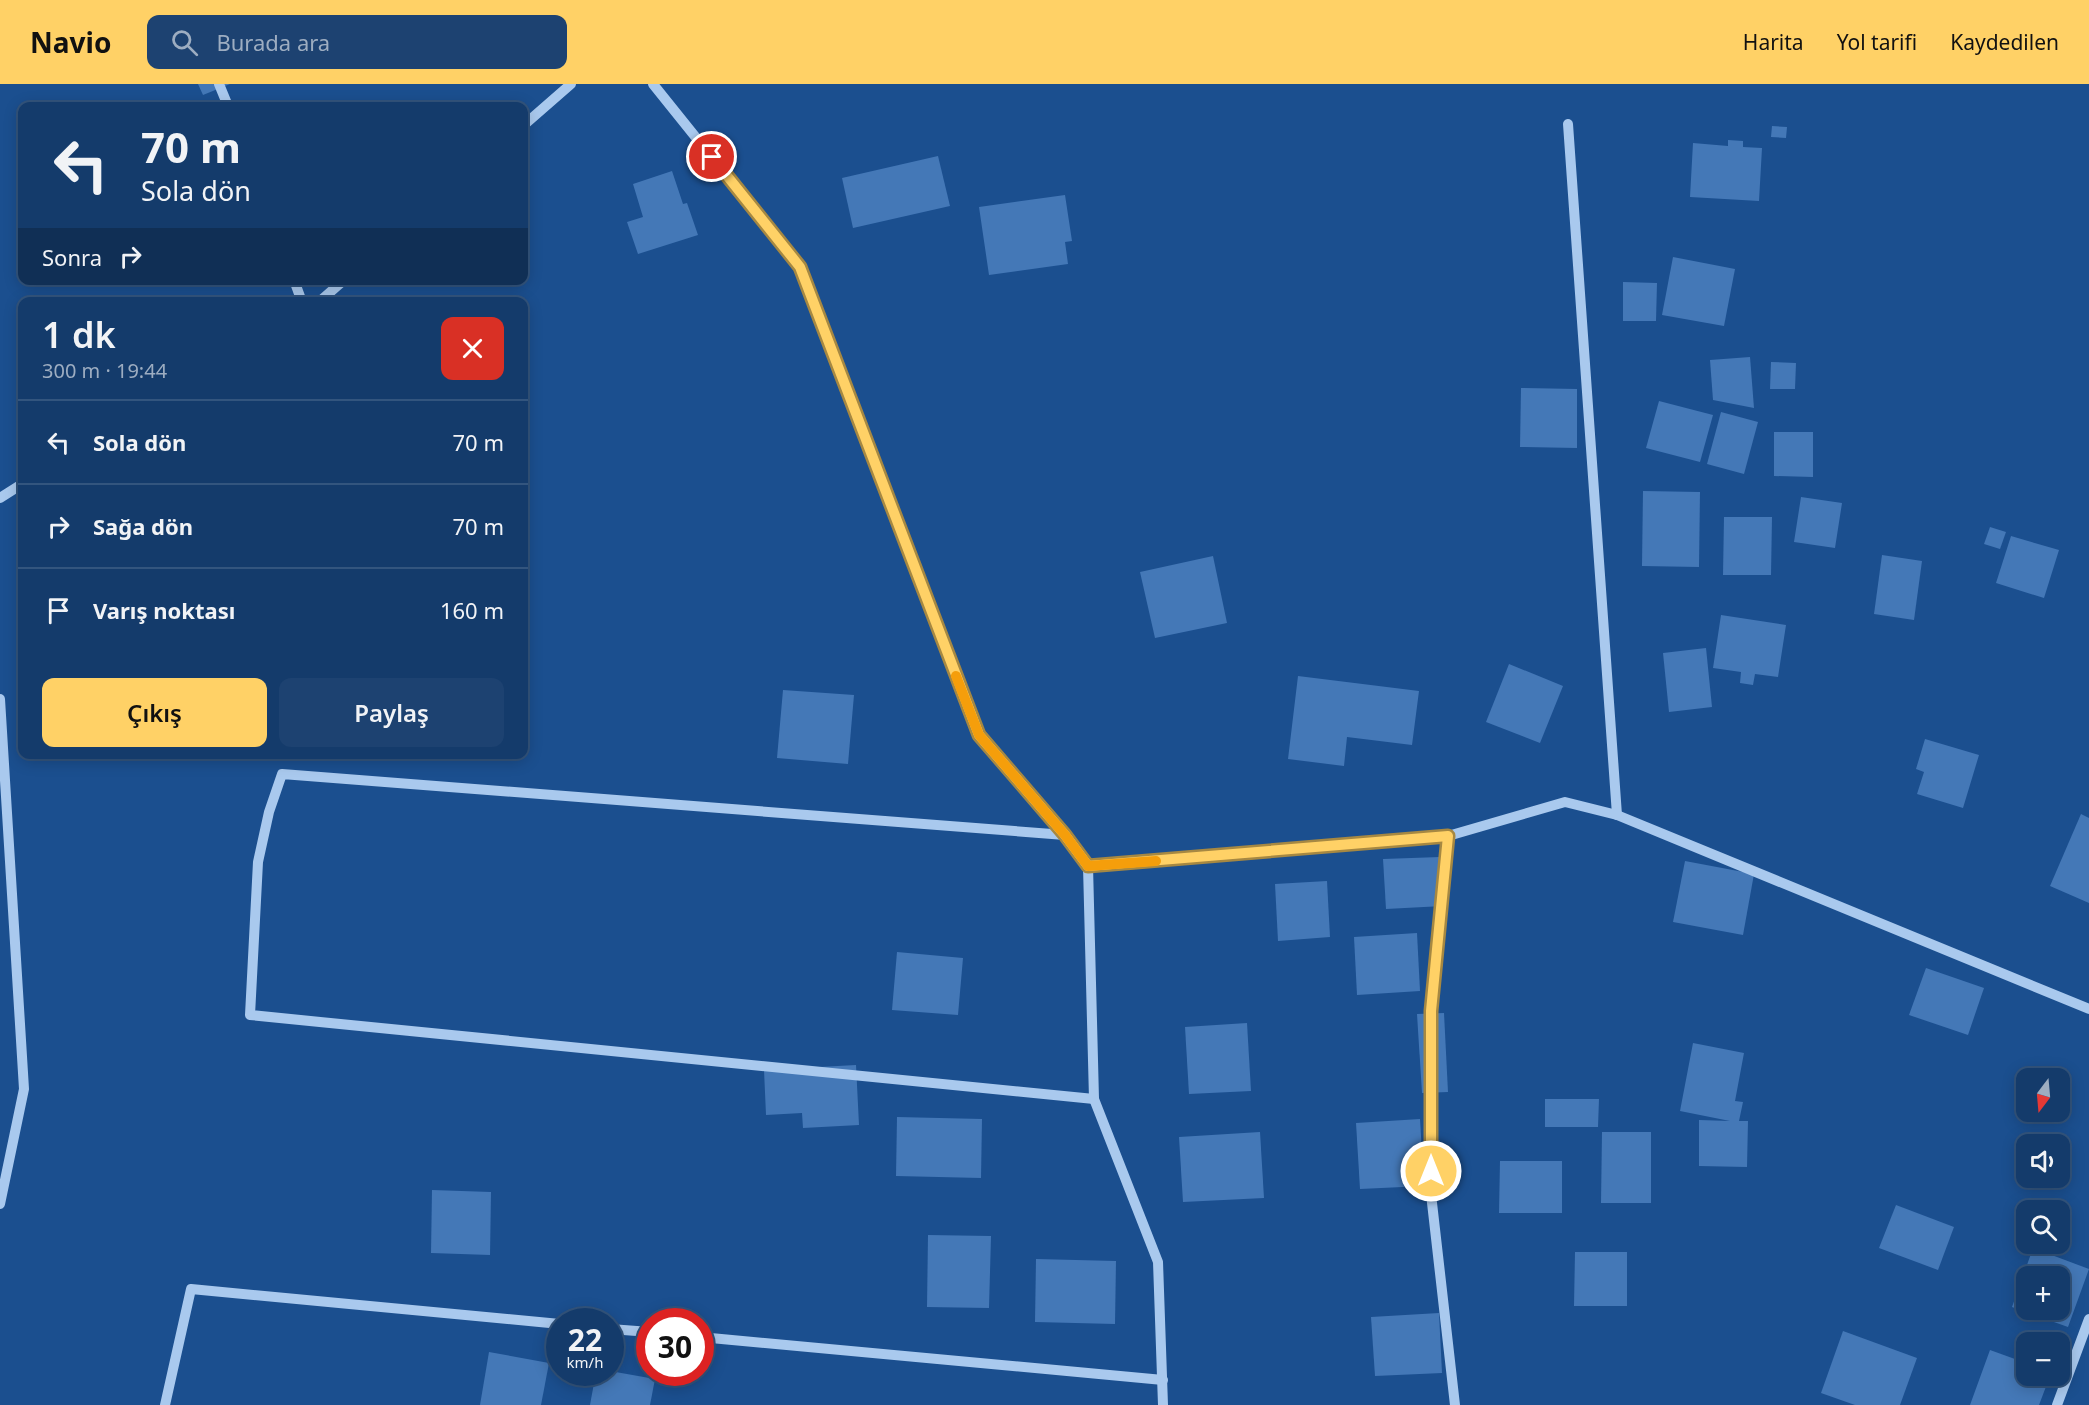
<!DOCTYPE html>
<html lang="tr">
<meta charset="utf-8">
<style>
body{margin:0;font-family:"Noto Sans",sans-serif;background:#1d4271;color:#f1f3f6;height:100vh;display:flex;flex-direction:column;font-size:22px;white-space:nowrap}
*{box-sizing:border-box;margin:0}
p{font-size:20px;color:#9dadc1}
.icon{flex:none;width:33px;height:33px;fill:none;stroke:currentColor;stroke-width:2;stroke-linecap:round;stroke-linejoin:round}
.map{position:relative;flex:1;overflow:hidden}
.details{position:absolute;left:18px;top:213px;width:510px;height:462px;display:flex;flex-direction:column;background:#143b6b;border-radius:12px;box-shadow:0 3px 15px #0003,0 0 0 2px #33557e}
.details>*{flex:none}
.top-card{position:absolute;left:18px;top:18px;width:510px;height:183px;border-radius:12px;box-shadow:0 3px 15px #0003,0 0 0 2px #33557e;background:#143b6b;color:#f1f3f6;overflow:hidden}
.needle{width:39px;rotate:196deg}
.controls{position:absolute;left:2016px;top:984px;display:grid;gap:12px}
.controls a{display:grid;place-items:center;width:54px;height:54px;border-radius:12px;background:#143b6b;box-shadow:0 3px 15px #0003,0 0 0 2px #33557e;font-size:30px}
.speed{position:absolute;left:546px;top:1224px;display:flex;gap:12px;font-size:30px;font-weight:700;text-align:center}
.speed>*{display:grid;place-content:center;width:78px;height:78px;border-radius:50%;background:#143b6b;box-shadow:0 3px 15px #0003,0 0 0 2px #33557e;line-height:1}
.speed small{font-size:15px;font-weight:400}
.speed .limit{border:9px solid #d22;background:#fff;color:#111}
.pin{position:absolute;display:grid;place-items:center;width:51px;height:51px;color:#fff;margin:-26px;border:3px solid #fff;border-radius:50%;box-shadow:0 2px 6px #0007}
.me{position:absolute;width:66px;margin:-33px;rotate:0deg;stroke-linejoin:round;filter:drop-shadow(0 0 4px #0008)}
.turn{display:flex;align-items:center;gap:21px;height:126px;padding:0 24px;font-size:27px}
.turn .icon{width:78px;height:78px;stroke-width:2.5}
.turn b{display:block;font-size:42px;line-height:51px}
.then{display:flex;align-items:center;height:57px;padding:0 24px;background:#0003;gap:12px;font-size:22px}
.round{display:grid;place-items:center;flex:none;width:63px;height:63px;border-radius:12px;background:#1d4271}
.summary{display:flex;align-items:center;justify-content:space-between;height:102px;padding:0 24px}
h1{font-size:36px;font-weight:600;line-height:45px}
.cta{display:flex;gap:12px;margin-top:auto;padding:12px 24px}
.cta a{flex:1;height:69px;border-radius:12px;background:#ffd166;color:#111;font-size:24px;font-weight:600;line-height:69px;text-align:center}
.cta a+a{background:#1d4271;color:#f1f3f6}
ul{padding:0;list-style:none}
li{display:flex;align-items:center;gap:18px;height:84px;padding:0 24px;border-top:2px solid #33557e}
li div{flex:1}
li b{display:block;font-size:22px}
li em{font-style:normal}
header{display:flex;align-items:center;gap:36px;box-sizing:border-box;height:84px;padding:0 30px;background:#ffd166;color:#111}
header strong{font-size:28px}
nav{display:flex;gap:33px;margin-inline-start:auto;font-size:21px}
.search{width:420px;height:54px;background:#1d4271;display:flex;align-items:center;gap:15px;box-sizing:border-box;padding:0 21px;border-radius:12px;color:#9dadc1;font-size:22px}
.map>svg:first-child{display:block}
.building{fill:#4478b7;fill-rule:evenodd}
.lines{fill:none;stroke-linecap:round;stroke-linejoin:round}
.minor{stroke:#a9c9ee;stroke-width:10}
.route-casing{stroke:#a68842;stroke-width:15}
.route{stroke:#ffd166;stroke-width:10}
.slow{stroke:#f59e0b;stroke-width:10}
</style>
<header>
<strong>Navio</strong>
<div class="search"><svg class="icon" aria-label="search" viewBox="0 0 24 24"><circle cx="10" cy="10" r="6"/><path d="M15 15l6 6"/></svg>Burada ara</div>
<nav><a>Harita</a><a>Yol tarifi</a><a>Kaydedilen</a></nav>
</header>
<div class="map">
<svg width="2089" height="1321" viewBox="0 0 2089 1321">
<rect width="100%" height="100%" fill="#1b4f8f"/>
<g class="building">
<path d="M198 0H230L203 11Z"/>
<path d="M1772 42 1787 43 1786 54 1771 53Z"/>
<path d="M1728 56 1743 57V63L1762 64 1759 117 1690 113 1693 59 1728 62Z"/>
<path d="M938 72 950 122 853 144 842 94Z"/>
<path d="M672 87 683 120 687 119 698 151 638 170 627 138 643 133 633 100Z"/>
<path d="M1065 111 1072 157 1065 158 1068 180 989 191 979 123Z"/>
<path d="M1673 173 1735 185 1724 242 1662 231Z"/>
<path d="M1623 198 1657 199 1656 237H1623Z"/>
<path d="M1750 273 1754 324 1713 316 1710 276Z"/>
<path d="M1771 278 1796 279 1795 305H1770Z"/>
<path d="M1521 304 1577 305V364L1520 363Z"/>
<path d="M1659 317 1713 331 1700 378 1646 364Z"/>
<path d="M1721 328 1758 338 1744 390 1707 380Z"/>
<path d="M1774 348H1813V393L1774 392Z"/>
<path d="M1643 407 1700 408 1699 483 1642 482Z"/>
<path d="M1801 413 1842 419 1835 464 1794 458Z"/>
<path d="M1724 433H1772L1771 491H1723Z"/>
<path d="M1990 443 2006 448 2000 465 1984 460Z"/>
<path d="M2011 452 2059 466 2044 514 1996 499Z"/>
<path d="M1882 471 1922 477 1914 536 1874 530Z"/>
<path d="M1213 472 1227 539 1155 554 1140 488Z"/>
<path d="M1721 531 1786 541 1778 593 1755 590 1753 601 1740 599 1741 588 1713 584Z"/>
<path d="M1706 564 1712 623 1669 628 1663 569Z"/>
<path d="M1509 580 1563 602 1540 659 1486 638Z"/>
<path d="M1298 592 1419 607 1412 661 1347 653 1344 682 1288 675Z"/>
<path d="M783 606 854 611 848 680 777 674Z"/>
<path d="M1925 655 1979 671 1963 724 1917 710 1924 688 1916 685Z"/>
<path d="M2081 730 2089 734V819L2050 802Z"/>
<path d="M1440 773 1443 822 1386 825 1383 775Z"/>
<path d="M1685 777 1754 790 1743 851 1673 838Z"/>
<path d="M1327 797 1330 853 1278 857 1275 800Z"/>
<path d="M1417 849 1420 907 1357 911 1354 853Z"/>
<path d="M897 868 963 874 958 931 892 926Z"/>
<path d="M1926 884 1984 904 1968 951 1909 931Z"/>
<path d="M1444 929 1448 1008 1422 1009 1417 930Z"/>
<path d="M1247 939 1251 1007 1189 1010 1185 943Z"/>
<path d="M1693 959 1744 969 1735 1017 1743 1018 1739 1037H1748L1747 1083 1699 1082V1036L1730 1037 1680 1027Z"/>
<path d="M856 981 859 1041 803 1044 802 1029 766 1031 764 986Z"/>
<path d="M1545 1015H1599L1598 1043H1545Z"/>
<path d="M897 1033 982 1035 981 1094 896 1092Z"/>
<path d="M1420 1035 1424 1102 1360 1105 1356 1039Z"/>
<path d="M1260 1048 1264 1114 1183 1118 1179 1053Z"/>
<path d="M1602 1048H1651V1119H1601Z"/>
<path d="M1500 1077H1562V1129H1499Z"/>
<path d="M432 1106 491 1108 490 1171 431 1169Z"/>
<path d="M1896 1121 1954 1143 1938 1186 1879 1164Z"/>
<path d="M928 1151 991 1152 989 1224 927 1223Z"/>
<path d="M2033 1164 2089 1185 2068 1243 2012 1223ZM2026 1192H2060V1226H2026Z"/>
<path d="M1575 1168H1627V1222H1574Z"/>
<path d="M1036 1175 1116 1177 1115 1240 1035 1238Z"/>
<path d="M1439 1229 1442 1289 1375 1292 1371 1233Z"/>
<path d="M1843 1247 1917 1274 1900 1321H1855L1821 1309Z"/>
<path d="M1990 1266 2026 1279V1292H2050L2039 1321H1970Z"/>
<path d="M489 1268 549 1279 541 1321H480Z"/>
<path d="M610 1287 655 1295 650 1321H590L596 1288Z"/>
</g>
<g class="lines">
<g class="minor">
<path d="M219 0 228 22"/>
<path d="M653 0 800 183 979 651 1065 751 1088 782 1448 752 1565 718 1617 731 2089 925"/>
<path d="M1568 40 1617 731"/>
<path d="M524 41 571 0"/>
<path d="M294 196 302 218"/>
<path d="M319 218 344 196"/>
<path d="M0 414 22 400"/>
<path d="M0 615 24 1005 0 1120"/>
<path d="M1065 751 282 690 269 728 258 778 250 931 1094 1015"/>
<path d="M1448 752 1431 927V1110L1455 1321"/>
<path d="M1088 782 1094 1015 1158 1178 1163 1321"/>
<path d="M610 1245 650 1248"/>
<path d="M700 1253 1163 1296"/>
<path d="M165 1321 191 1205 560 1240"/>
<path d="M2057 1321 2089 1235"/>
</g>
</g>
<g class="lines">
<g class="route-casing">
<path id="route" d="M712 73 800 183 979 651 1065 751 1088 782 1448 752 1431 927V1087"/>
</g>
<use href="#route" class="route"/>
<path class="slow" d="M956 592 979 651 1065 751 1088 782 1156 777"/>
</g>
</svg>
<div class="controls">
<a><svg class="needle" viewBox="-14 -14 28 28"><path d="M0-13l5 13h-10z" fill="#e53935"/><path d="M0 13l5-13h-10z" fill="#9dadc1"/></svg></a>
<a><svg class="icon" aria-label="sound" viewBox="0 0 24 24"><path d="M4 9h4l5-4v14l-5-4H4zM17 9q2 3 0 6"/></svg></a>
<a><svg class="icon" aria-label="search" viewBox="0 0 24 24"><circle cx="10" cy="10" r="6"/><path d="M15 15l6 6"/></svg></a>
<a>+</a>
<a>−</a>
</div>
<div class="speed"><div>22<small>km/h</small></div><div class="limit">30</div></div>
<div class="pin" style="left:712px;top:73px;background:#d93025"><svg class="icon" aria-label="arrive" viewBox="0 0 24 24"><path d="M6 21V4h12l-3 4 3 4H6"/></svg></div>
<svg class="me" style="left:1431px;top:1087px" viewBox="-20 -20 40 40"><circle r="17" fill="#ffd166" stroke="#fff" stroke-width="3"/><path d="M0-11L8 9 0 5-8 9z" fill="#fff"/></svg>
<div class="top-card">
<div class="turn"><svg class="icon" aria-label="left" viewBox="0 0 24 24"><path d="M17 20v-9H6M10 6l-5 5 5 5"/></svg><div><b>70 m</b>Sola dön</div></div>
<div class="then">Sonra<svg class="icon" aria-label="right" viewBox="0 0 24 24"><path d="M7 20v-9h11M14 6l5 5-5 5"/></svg></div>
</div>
<section class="details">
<div class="summary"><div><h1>1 dk</h1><p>300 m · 19:44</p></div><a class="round" style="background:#d93025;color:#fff"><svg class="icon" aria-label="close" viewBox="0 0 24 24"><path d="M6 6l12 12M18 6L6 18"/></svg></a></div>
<ul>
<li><svg class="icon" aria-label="left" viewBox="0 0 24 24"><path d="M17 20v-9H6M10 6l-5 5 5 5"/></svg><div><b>Sola dön</b></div><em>70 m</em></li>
<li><svg class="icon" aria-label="right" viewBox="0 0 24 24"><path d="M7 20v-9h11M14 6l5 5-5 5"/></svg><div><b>Sağa dön</b></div><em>70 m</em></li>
<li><svg class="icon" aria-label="arrive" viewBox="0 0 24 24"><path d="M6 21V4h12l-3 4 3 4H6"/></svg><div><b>Varış noktası</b></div><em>160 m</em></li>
</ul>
<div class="cta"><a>Çıkış</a><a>Paylaş</a></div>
</section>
</div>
